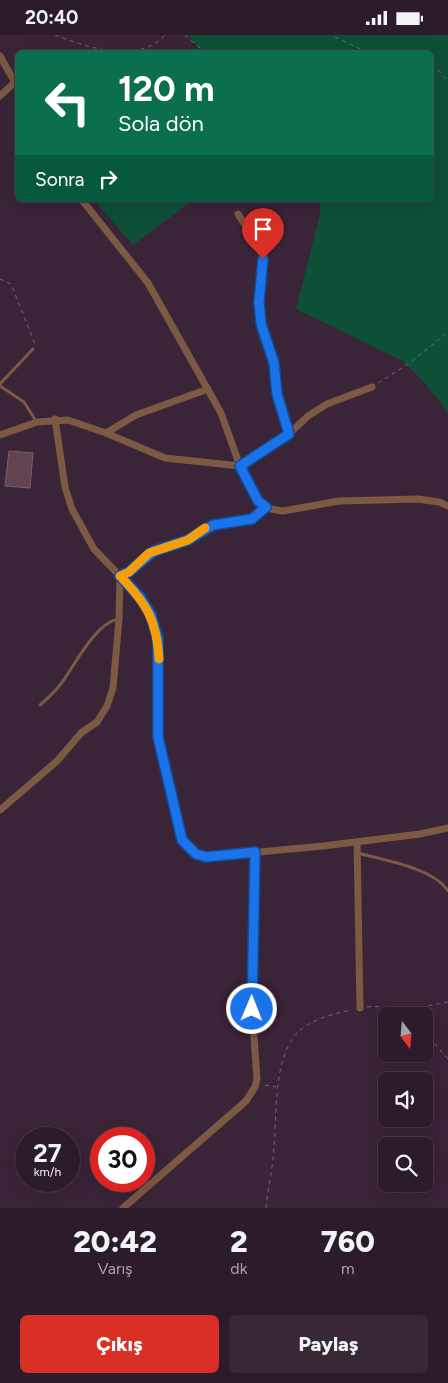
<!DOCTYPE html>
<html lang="tr">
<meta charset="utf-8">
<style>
body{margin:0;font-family:Figtree,sans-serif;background:#382836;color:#f1f3f6;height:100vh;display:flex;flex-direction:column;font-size:19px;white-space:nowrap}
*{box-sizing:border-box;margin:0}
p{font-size:16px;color:#a6a1a8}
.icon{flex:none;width:28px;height:28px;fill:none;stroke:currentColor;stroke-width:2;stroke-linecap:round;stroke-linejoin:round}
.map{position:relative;height:1173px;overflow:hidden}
.details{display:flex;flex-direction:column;background:#2c1b2a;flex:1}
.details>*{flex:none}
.hud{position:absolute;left:15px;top:15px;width:419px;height:152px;border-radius:8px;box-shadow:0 5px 20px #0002,0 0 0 1px #483947;background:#0b6e4f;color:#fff;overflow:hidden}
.needle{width:32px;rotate:164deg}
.tools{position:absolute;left:378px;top:972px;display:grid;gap:10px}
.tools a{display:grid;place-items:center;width:55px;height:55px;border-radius:8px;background:#2c1b2a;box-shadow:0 5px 20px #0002,0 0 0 1px #483947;font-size:25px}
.speed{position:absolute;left:15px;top:1092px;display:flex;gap:10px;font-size:25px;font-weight:700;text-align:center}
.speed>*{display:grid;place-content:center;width:65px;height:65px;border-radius:50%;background:#2c1b2a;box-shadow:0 5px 20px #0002,0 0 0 1px #483947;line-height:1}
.speed small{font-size:12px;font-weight:400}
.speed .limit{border:8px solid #d22;background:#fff;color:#111}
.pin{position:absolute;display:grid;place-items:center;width:42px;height:42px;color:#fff;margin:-51px -21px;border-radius:50% 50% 50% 0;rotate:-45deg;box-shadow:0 0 5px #0007}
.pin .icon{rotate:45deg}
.me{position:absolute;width:55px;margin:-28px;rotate:1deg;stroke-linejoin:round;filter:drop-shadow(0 0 4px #0008)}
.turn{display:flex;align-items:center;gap:18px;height:105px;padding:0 20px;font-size:22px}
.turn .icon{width:65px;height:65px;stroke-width:2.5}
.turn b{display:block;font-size:35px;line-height:42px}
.then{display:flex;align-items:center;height:48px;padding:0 20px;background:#0003;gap:10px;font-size:19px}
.eta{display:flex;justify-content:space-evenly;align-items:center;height:85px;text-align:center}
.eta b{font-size:30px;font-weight:800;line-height:35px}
.button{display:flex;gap:10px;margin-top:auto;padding:10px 20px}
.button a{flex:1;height:58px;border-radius:8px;background:#d93025;color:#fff;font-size:20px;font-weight:800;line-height:58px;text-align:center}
.button a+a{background:#382836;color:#f1f3f6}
.status{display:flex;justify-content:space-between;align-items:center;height:35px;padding:0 25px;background:#2c1b2a;direction:ltr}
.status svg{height:14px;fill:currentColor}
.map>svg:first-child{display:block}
.green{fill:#0d5037}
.building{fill:#624351;stroke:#7c5c6a}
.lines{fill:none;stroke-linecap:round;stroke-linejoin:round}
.path{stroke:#776475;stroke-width:1;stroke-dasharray:4 4;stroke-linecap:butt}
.service{stroke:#7c5943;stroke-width:3}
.minor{stroke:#7c5943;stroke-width:7}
.route-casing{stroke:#114b97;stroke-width:12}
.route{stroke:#1a73e8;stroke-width:9}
.slow{stroke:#f59e0b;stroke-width:9}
</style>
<div class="status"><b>20:40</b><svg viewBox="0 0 49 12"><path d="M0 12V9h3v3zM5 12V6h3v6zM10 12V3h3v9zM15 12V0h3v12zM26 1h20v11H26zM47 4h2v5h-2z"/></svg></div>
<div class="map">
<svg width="448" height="1173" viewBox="0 0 448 1173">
<rect width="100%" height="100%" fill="#3a2438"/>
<g class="green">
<path d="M188 0H448V378L426 349 403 326 296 274 320 179V165H431V18L202 17Z"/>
<path d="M94 165H193L133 210Z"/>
</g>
<path class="building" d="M9 416 33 418 30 453 5 451Z"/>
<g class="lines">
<g class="path">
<path d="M55 0C86 12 138 30 165 0"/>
<path d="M185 0 206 18"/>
<path d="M335 2 369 18"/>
<path d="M431 32 436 33 448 46"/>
<path d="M0 244 11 249 35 309"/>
<path d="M378 348 411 327 448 297"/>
<path d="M367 972C382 970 392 974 404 981"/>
<path d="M397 977 448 967"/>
<path d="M424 997 448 1024"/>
<path d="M265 1050 276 1052"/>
<path d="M266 1173C268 1153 273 1132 274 1112 277 1078 273 1023 298 997 312 984 333 979 351 975"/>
</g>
<g class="service">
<path d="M0 349 33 314"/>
<path d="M0 351 24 367 36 386"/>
<path d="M40 670C47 664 54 658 60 650 74 632 95 588 118 584"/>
<path d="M358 818C383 825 434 833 448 856"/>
</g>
<g class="minor">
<path d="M0 21 18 53"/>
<path d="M0 61 14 48"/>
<path d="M82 165 148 248 221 378 240 431 262 470 271 474 283 476 339 466 418 464 439 467 448 471"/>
<path d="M238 179 262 216 259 267 261 289 274 327 277 359 289 399"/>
<path d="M55 384 65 452 72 474 94 514 140 562 151 580 158 604V702L179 796 188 813 206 822 323 811 420 799 448 793"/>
<path d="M106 398 136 380 208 354"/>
<path d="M0 400 37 387 68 385 106 398 165 423 240 431 289 399 308 381 327 369 372 352"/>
<path d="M0 775 57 726 81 698 97 687 107 671 113 653 119 584 120 541 129 537 154 515 188 505 213 490 252 484 266 473"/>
<path d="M357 807 360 973"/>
<path d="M123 1173 246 1066 255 1052 257 1044 252 974 255 817"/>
</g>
</g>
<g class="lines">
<g class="route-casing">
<path id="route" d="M252 974 255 817 206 822 196 819 182 805 158 702V604L151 580 140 562 120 541 129 537 154 516 188 505 213 490 252 484 266 472 258 466 240 431 289 399 277 359 274 328 261 289 259 267 263 224"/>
</g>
<use href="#route" class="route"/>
<path class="slow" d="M159 624C157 585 146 568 120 541L129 537 149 518 188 505 205 493"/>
</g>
</svg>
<div class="tools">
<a><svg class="needle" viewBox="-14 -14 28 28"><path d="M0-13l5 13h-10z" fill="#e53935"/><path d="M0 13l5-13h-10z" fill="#a6a1a8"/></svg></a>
<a><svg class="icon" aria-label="sound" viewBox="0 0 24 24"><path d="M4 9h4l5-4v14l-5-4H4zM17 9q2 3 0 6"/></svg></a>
<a><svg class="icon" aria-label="search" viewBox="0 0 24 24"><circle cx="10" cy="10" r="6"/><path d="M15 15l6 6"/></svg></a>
</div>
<div class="speed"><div>27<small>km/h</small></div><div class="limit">30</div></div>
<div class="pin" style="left:263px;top:224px;background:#d93025"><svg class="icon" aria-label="arrive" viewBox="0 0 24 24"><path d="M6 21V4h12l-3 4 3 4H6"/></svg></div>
<svg class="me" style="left:252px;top:974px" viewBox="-20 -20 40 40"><circle r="17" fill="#1a73e8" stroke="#fff" stroke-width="3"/><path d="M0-11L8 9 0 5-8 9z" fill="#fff"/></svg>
<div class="hud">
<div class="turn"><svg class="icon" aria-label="left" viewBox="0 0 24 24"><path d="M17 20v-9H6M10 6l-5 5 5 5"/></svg><div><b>120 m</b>Sola dön</div></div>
<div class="then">Sonra<svg class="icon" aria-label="right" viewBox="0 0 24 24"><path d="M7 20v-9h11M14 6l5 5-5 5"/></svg></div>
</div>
</div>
<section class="details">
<div class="eta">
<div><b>20:42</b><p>Varış</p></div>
<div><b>2</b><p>dk</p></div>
<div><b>760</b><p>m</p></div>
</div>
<div class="button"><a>Çıkış</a><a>Paylaş</a></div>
</section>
